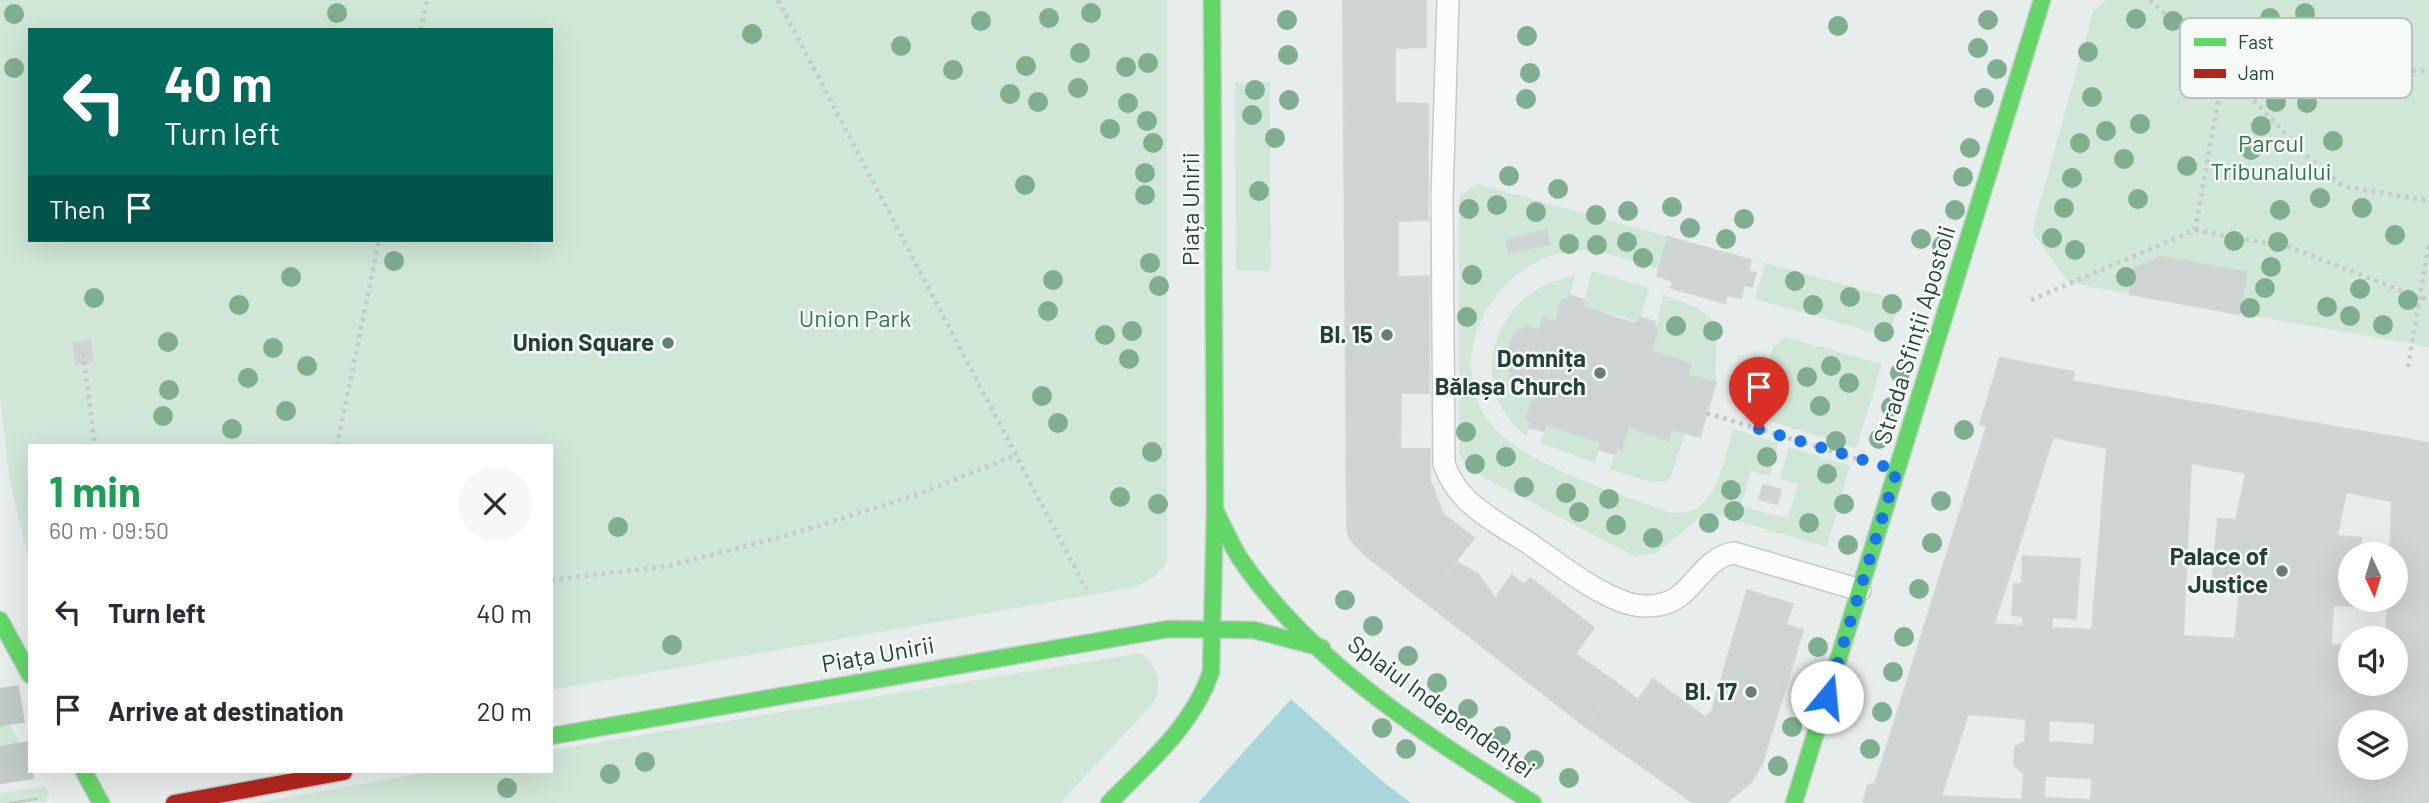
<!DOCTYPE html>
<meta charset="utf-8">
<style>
body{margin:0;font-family:Barlow,sans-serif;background:#f7f7f7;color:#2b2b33;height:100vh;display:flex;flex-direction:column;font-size:26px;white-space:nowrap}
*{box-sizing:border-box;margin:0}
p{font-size:23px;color:#7c7c81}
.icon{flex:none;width:38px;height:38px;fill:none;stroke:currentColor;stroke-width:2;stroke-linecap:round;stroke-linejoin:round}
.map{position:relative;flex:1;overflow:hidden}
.side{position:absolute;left:28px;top:444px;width:525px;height:329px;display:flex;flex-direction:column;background:#fff;border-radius:0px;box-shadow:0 7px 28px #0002}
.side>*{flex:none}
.banner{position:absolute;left:28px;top:28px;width:525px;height:214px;border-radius:0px;box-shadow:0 7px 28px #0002;background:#00695c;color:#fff;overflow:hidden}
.needle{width:46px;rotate:176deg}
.controls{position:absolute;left:2338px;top:542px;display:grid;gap:14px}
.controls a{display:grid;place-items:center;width:70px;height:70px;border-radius:50%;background:#fff;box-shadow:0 7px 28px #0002;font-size:35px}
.pin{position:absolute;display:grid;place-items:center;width:60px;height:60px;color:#fff;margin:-72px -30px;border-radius:50% 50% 50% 0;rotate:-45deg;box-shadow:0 0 7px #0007}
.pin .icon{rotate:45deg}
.me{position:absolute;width:77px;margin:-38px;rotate:17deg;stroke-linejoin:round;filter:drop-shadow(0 0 5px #0008)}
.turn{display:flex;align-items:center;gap:24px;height:147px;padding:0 21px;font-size:32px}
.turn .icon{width:91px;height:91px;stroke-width:2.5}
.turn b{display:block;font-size:49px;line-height:60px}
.then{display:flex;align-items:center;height:66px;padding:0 21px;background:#0003;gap:14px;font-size:26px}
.round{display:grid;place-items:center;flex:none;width:74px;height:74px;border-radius:37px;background:#f7f7f7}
.headline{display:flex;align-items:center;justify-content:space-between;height:119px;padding:0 21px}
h1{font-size:42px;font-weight:700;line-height:52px;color:#1e9e55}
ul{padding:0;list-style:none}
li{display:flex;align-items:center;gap:21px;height:98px;padding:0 21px}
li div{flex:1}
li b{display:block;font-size:26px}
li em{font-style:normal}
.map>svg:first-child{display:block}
.green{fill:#d0e6d6;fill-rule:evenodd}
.water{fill:#a8d6db}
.building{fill:#ced4d1;stroke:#d0d6d3;stroke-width:2;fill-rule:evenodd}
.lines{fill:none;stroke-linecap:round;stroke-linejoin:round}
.primary-tunnel{stroke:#c0cbc6;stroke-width:38;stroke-dasharray:38 19;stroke-linecap:butt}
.lane-casing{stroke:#c4cac7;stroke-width:24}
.fast-casing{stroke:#c3cac7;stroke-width:19}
.jam-casing{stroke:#c3cac7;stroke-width:19}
.path{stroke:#c2ccc8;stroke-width:4.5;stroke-dasharray:3.5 5;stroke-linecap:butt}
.lane{stroke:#fbfcfc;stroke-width:21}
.fast{stroke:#63d668;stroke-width:16}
.jam{stroke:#b3261e;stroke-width:16}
.tree{fill:#80ae90}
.route{stroke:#1a73e8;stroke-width:12;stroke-dasharray:0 21.6}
.poi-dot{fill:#687d76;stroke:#f6fbf8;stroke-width:2.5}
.labels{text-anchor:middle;stroke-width:5;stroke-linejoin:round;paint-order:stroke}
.park-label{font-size:24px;fill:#2c7a47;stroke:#f6fbf8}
.street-label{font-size:24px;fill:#234138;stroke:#f6fbf8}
.poi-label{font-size:24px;font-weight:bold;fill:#234138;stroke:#f6fbf8;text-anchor:end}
.key{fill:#f6fbf8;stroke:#b7c3be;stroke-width:2}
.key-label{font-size:19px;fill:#234138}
</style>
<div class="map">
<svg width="2429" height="803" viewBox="0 0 2429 803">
<rect width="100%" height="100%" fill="#e7edea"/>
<g class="green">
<path d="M0 0H1167V561L1157 575 1135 587 551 690V446H30V567L9 476 0 397ZM30 30H551V240H30Z"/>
<path d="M2106 0H2429V347L2069 283 2032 231 2093 11Z"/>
<path d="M1235 82H1270L1271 271H1236Z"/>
<path d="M1477 184 1900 300 1889 337 1755 299 1765 264 1668 237 1659 269C1630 261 1596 246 1566 252 1486 267 1437 371 1499 433 1535 468 1620 494 1668 512 1716 522 1723 462 1733 429L1778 443 1770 476 1751 471 1741 506 1788 519 1798 484 1780 479 1789 447 1850 466 1827 547 1707 512 1656 553 1634 556 1468 469 1459 453V196ZM1546 230 1550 243 1509 253 1506 240Z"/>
<path d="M1592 271 1649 288 1639 322 1583 306Z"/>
<path d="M1575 276 1568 301 1562 300 1556 322 1543 318 1539 330 1528 327 1514 332 1505 362 1512 377 1524 380 1520 392 1534 396 1527 419 1531 421 1526 436C1461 384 1495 288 1575 276Z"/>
<path d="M1663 295C1727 317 1715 319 1716 382L1688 375 1691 364 1651 351Z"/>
<path d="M1785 337 1882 364 1856 448 1754 416 1773 347Z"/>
<path d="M1551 426 1601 443 1595 463 1541 443 1546 427Z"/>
<path d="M1629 427 1668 441 1672 429 1685 433 1669 481 1650 482 1610 469 1617 448 1621 449Z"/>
<path d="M1141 653C1158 666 1163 683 1154 702L1060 803H255L429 772H551V750Z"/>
<path d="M0 707 30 762 29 768 0 773Z"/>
<path d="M46 787 49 795 45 802 0 803V793Z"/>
</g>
<path class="water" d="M1291 699 1382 781 1411 803H1198Z"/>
<g class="building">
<path d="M1343 0H1426V47L1395 48V103L1428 104V220L1398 221V277L1429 276V393H1401L1400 449H1430V480L1443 514 1474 538 1425 602 1364 554 1350 539 1347 529Z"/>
<path d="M1546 230 1550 244 1509 254 1506 240Z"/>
<path d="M1668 237 1751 260 1748 271 1756 273 1752 287 1744 285 1741 298 1727 295 1725 303 1671 288 1673 281 1657 276Z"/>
<path d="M2161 257 2247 272 2239 314 2129 294 2134 268Z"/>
<path d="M1569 295 1584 300 1583 306 1587 308 1633 323 1639 322 1640 317 1655 322 1654 327 1658 329 1651 351 1691 364 1688 375 1716 382 1700 437 1672 429 1669 441 1629 427 1621 450 1617 448 1615 454 1599 449 1601 443 1597 441 1551 426H1546L1544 431 1529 427 1531 421 1526 420 1534 396 1520 392 1524 380 1512 377 1507 367 1505 362 1508 351 1514 332 1528 327 1539 330 1543 318 1556 322 1562 299 1568 301Z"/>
<path d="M90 340 93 361 76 364 73 343Z"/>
<path d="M2000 358 2074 372 2072 381 2429 443V803H1863L1868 785 1875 784 1987 426 1980 424ZM2053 437 2107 448 2092 630 2052 628V617L2076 619 2080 559 2023 556 2022 584H2014L2012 615 2023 616V626L1994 624ZM2191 463 2246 473 2236 520 2218 519 2212 587 2240 589 2235 639 2183 636ZM2346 492 2392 501 2390 555H2396V600H2388L2386 639H2396V684H2350V646L2331 645 2333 605 2357 606V600H2350V555H2360L2361 538 2337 536ZM1968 714 2026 719 2025 742 2015 747 2014 765 2024 774 2022 800 1941 796ZM2049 720 2095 723 2094 745 2048 742ZM2350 723H2396V768H2350ZM2045 776 2092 778 2091 800 2044 798Z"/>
<path d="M1763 485 1781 490 1777 504 1759 499Z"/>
<path d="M1765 488 1778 492 1775 502 1762 498Z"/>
<path d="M1767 491 1776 493 1774 500 1765 497Z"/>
<path d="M1456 562 1478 574 1495 598 1512 575 1524 585 1530 578 1594 628 1575 654 1617 683 1586 727 1425 602Z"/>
<path d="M1747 590 1793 604 1786 625 1803 630 1762 764 1751 782 1726 803 1692 802 1586 727 1617 683 1638 700 1653 679 1705 717 1712 711Z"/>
</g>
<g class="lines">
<path class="primary-tunnel" d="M0 688 19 803"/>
<g class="lane-casing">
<path id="lane" d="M1448 0 1442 197 1444 464C1449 478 1455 488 1466 499 1483 516 1507 529 1527 542 1558 563 1591 591 1627 603 1637 606 1648 607 1658 605 1693 600 1700 558 1734 553L1860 590"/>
</g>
<g class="fast-casing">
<g id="fast">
<path d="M1217 514C1224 528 1231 544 1239 557 1310 663 1428 736 1533 803"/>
<path d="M0 620 30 675"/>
<path d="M551 736 1168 629 1254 630 1322 648"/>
<path d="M84 772 101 803"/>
<path d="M1109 803C1148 763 1193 726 1211 672L1215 509 1212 0"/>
<path d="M1794 803 2042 0"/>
</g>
</g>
<g class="jam-casing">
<path id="jam" d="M174 803 344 772"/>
</g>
<g class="path">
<path d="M778 0 1086 589"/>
<path d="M2150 0 2224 68 2429 71"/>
<path d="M421 30 427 0"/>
<path d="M2225 69 2305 155 2343 186 2429 201"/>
<path d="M2195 230 2224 68"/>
<path d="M2031 300 2195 230 2292 248 2420 298H2429"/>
<path d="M83 353 95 446"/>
<path d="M2408 367 2429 241"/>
<path d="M1707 413 1860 460"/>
<path d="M337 446 379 240"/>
<path d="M551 580 668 566 792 534 919 494 1016 455"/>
<path d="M0 780 32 775"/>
</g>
<use href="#lane" class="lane"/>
<use href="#fast" class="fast"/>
<use href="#jam" class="jam"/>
</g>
<g class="tree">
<circle cx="337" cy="13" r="10"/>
<circle cx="1091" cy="13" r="10"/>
<circle cx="2305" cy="13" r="10"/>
<circle cx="14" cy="14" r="10"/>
<circle cx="1049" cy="18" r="10"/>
<circle cx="2270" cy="18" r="10"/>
<circle cx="2136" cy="19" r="10"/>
<circle cx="1287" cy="20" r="10"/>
<circle cx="1988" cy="20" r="10"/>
<circle cx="981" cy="21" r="10"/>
<circle cx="2173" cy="21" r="10"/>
<circle cx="1838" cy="26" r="10"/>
<circle cx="752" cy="34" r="10"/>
<circle cx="1527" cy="36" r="10"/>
<circle cx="901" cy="46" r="10"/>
<circle cx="1978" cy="48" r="10"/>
<circle cx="2088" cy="52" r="10"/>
<circle cx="1080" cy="53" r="10"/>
<circle cx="1288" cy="55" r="10"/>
<circle cx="1148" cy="63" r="10"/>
<circle cx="1026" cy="66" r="10"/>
<circle cx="1126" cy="67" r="10"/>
<circle cx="14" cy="68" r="10"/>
<circle cx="1997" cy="69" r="10"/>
<circle cx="953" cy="70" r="10"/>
<circle cx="1530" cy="73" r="10"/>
<circle cx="1078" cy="88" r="10"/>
<circle cx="1255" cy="90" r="10"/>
<circle cx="1010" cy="94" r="10"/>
<circle cx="2092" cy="97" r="10"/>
<circle cx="1984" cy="98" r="10"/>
<circle cx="1526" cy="99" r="10"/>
<circle cx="1289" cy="100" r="10"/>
<circle cx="1038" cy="102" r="10"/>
<circle cx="2276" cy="102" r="10"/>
<circle cx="1128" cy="103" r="10"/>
<circle cx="2307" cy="103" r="10"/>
<circle cx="1252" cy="115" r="10"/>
<circle cx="1147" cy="121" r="10"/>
<circle cx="2140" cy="124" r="10"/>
<circle cx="2261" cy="126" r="10"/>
<circle cx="1110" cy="129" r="10"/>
<circle cx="2106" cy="131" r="10"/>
<circle cx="1275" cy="138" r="10"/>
<circle cx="2333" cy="141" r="10"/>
<circle cx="1153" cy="143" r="10"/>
<circle cx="2080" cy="143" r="10"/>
<circle cx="1970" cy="148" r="10"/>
<circle cx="2251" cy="150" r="10"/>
<circle cx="2124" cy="159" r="10"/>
<circle cx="2187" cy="166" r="10"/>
<circle cx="1145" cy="173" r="10"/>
<circle cx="1509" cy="176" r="10"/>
<circle cx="1963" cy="177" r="10"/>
<circle cx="2072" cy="178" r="10"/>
<circle cx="1025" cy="185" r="10"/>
<circle cx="1558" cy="189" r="10"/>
<circle cx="1259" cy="191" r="10"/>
<circle cx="1145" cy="195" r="10"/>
<circle cx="2320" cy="198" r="10"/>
<circle cx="2138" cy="199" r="10"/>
<circle cx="1497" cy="205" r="10"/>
<circle cx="1672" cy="207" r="10"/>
<circle cx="2064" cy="208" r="10"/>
<circle cx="2362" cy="208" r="10"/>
<circle cx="1469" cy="209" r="10"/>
<circle cx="1955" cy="210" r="10"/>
<circle cx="2280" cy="210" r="10"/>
<circle cx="1628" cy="211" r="10"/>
<circle cx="1536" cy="212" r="10"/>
<circle cx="1596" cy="215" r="10"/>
<circle cx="1744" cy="219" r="10"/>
<circle cx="1690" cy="228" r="10"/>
<circle cx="2395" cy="235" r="10"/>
<circle cx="2052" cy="238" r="10"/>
<circle cx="1726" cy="239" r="10"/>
<circle cx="1921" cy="239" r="10"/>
<circle cx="2234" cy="241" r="10"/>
<circle cx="1627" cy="242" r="10"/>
<circle cx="2278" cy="242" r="10"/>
<circle cx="1569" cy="244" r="10"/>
<circle cx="1597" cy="245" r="10"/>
<circle cx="1942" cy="246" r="10"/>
<circle cx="2075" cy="250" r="10"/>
<circle cx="1643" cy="258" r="10"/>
<circle cx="394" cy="261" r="10"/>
<circle cx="1150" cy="263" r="10"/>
<circle cx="2271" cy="267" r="10"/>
<circle cx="1472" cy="275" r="10"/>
<circle cx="291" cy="277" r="10"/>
<circle cx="2126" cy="277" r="10"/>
<circle cx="1053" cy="280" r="10"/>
<circle cx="1795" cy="281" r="10"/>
<circle cx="1159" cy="286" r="10"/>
<circle cx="2265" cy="288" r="10"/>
<circle cx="2360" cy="289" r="10"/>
<circle cx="1850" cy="297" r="10"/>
<circle cx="94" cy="298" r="10"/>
<circle cx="2408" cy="300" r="10"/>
<circle cx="1892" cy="304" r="10"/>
<circle cx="239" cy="305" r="10"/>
<circle cx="1813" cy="305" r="10"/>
<circle cx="2327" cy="307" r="10"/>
<circle cx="2250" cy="308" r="10"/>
<circle cx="1048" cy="311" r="10"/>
<circle cx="2350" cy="316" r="10"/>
<circle cx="1467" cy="317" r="10"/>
<circle cx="2383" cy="325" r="10"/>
<circle cx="1676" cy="326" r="10"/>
<circle cx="1132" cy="331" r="10"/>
<circle cx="1713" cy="331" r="10"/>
<circle cx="1884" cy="332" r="10"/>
<circle cx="1105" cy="335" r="10"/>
<circle cx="168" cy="342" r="10"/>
<circle cx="273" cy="348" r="10"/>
<circle cx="1129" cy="359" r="10"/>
<circle cx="307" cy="366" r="10"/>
<circle cx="1831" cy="366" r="10"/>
<circle cx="1900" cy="373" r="10"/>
<circle cx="1807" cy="377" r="10"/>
<circle cx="248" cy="378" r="10"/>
<circle cx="1849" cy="383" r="10"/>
<circle cx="1465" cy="388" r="10"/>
<circle cx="169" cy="390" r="10"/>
<circle cx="1042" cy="396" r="10"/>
<circle cx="1820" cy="406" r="10"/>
<circle cx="1891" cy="407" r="10"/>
<circle cx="286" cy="411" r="10"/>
<circle cx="163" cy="416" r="10"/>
<circle cx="1058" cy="423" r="10"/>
<circle cx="232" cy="429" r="10"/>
<circle cx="1964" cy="430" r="10"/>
<circle cx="1466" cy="432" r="10"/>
<circle cx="1879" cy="439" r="10"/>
<circle cx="1836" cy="441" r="10"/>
<circle cx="1152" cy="452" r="10"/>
<circle cx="1506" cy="457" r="10"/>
<circle cx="1767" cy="457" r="10"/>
<circle cx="1475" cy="464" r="10"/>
<circle cx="1827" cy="474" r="10"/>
<circle cx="1524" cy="487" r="10"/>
<circle cx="1731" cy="490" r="10"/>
<circle cx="1566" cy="493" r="10"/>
<circle cx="1120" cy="497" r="10"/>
<circle cx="1609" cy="499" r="10"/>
<circle cx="1941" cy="501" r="10"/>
<circle cx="1158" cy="504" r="10"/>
<circle cx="1844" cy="504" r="10"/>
<circle cx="1734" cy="511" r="10"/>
<circle cx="1579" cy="512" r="10"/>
<circle cx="1709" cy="523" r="10"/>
<circle cx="1809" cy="523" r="10"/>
<circle cx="1616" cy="525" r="10"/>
<circle cx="618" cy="527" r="10"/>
<circle cx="1653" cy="538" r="10"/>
<circle cx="1932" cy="543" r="10"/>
<circle cx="1848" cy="545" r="10"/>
<circle cx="1919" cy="589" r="10"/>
<circle cx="1345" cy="600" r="10"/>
<circle cx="1373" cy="626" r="10"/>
<circle cx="1904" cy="637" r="10"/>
<circle cx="672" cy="645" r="10"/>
<circle cx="1818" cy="647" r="10"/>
<circle cx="1408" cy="656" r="10"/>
<circle cx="1893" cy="672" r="10"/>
<circle cx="1437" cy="683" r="10"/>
<circle cx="1804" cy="688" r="10"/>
<circle cx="1468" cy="709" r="10"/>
<circle cx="1882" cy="712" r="10"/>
<circle cx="1792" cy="727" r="10"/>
<circle cx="1382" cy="728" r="10"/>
<circle cx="1501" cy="736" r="10"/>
<circle cx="1406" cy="749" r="10"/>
<circle cx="1870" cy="749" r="10"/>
<circle cx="1534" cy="760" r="10"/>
<circle cx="645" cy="762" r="10"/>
<circle cx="1778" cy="766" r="10"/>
<circle cx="610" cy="774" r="10"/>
<circle cx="1569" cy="778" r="10"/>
<circle cx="507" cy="788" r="10"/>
</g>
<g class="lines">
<path class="route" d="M1759 429 1897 470 1827 697"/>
</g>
<g class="poi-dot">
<circle cx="1387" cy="335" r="7"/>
<circle cx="668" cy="343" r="7"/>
<circle cx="1600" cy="373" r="7"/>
<circle cx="2282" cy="571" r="7"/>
<circle cx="1751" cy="692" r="7"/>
</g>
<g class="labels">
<g class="park-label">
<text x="2271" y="152">Parcul<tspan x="2271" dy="28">Tribunalului</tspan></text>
<text x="855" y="327">Union Park</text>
</g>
<g class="street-label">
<text transform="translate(1191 209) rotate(-90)" y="8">Piața Unirii</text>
<text transform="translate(1915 335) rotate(-73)" y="8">Strada Sfinții Apostoli</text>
<text transform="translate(878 655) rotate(-10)" y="8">Piața Unirii</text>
<text transform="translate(1441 707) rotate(36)" y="8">Splaiul Independenței</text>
</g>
<g class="poi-label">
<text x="1373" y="343">Bl. 15</text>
<text x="654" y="351">Union Square</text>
<text x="1586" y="367">Domnița<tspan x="1586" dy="28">Bălașa Church</tspan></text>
<text x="2268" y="565">Palace of<tspan x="2268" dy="28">Justice</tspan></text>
<text x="1737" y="700">Bl. 17</text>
</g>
</g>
<rect x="2180" y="18" width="232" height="80" rx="10" class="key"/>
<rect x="2194" y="38" width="32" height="8" fill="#63d668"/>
<rect x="2194" y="69" width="32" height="9" fill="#b3261e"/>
<g class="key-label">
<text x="2238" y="49">Fast</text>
<text x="2238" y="80">Jam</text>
</g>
</svg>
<div class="controls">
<a><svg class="needle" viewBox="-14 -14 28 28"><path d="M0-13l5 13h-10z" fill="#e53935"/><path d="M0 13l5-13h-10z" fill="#7c7c81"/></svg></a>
<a><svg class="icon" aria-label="sound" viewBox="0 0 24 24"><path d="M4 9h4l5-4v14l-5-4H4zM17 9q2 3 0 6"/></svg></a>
<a><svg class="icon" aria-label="layers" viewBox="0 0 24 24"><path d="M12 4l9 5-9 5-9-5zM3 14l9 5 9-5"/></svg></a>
</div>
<div class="pin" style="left:1759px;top:429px;background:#d93025"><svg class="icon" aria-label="arrive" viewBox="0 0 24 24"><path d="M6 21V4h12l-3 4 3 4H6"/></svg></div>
<svg class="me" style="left:1827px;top:697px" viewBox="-20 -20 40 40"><circle r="19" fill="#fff"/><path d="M0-13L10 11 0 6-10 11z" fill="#1a73e8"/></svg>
<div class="banner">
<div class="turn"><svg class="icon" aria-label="left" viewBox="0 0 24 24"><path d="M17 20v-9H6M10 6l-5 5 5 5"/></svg><div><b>40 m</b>Turn left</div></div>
<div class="then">Then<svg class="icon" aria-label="arrive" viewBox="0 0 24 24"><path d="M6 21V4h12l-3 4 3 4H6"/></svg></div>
</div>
<section class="side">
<div class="headline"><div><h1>1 min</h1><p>60 m · 09:50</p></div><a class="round"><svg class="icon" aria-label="close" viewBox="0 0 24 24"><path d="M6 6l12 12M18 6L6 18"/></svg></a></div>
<ul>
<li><svg class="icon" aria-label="left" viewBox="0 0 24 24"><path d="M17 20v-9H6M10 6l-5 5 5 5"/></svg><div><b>Turn left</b></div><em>40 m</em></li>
<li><svg class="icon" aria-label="arrive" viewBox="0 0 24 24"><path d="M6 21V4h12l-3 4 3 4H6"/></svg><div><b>Arrive at destination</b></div><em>20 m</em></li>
</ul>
</section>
</div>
